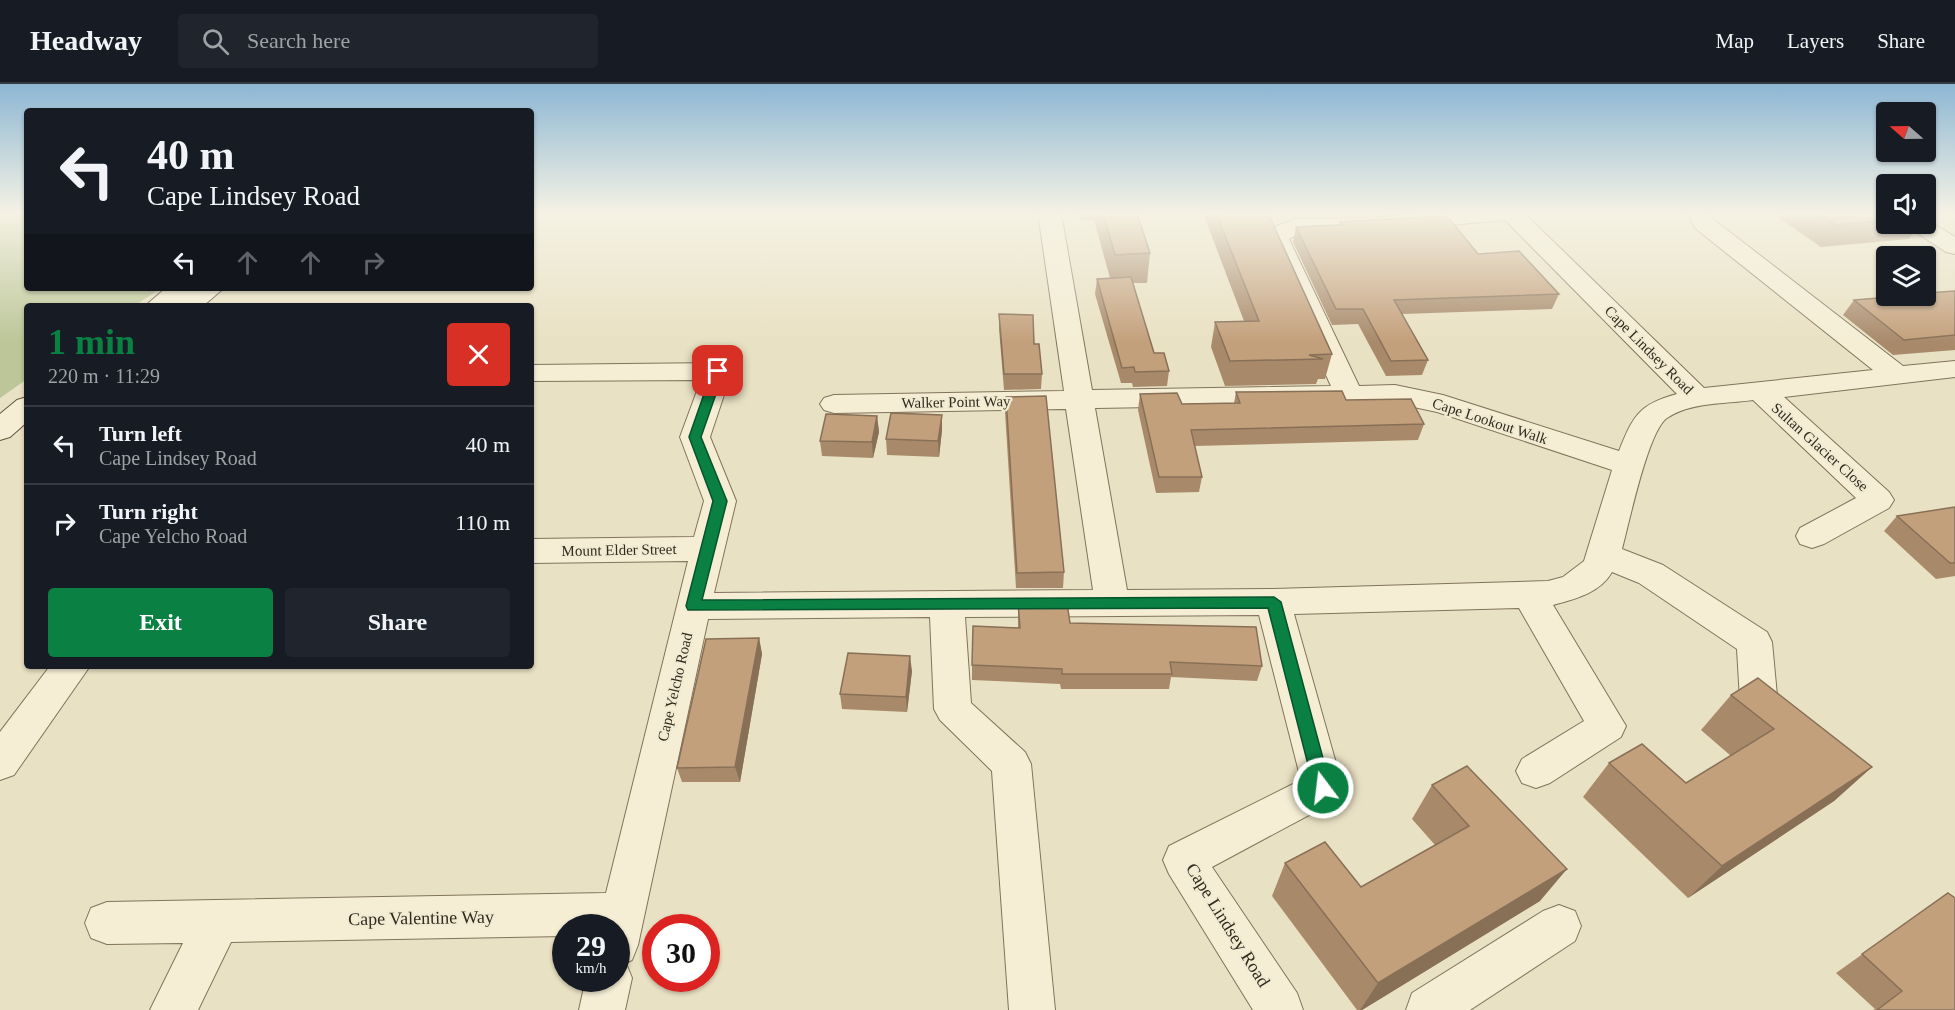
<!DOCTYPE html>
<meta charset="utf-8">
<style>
body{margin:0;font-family:Georgia,serif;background:#20242c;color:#f1f3f6;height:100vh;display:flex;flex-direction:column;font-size:22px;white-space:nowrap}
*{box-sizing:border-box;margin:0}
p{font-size:20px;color:#9ea1a6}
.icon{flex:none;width:33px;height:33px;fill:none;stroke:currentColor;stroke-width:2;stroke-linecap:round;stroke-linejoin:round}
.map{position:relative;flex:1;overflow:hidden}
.details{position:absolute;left:24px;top:219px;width:510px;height:366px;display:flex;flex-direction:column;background:#171b24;border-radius:6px;box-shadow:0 2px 4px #0004}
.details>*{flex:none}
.hud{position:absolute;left:24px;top:24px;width:510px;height:183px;border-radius:6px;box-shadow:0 2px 4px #0004;background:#171b24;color:#f1f3f6;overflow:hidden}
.needle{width:39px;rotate:290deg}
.tools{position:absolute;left:1876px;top:18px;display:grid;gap:12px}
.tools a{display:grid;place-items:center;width:60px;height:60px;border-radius:6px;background:#171b24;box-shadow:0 2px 4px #0004;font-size:30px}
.speed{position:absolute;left:552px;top:830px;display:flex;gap:12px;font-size:30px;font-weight:700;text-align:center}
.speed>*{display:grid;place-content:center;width:78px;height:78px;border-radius:50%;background:#171b24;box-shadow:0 2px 4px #0004;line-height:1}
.speed small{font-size:15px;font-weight:400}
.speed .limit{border:9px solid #d22;background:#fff;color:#111}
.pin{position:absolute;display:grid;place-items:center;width:51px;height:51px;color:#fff;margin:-26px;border-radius:12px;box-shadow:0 3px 9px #0006}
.me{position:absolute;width:66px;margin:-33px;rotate:345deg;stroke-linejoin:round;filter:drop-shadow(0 0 4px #0008)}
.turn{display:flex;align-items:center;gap:21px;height:126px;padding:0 24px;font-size:27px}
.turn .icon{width:78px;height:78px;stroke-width:2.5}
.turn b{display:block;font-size:42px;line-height:51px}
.lanes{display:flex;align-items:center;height:57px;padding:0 24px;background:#0003;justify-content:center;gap:30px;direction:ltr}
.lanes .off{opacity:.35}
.round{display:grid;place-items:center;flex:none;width:63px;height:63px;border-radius:6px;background:#20242c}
.head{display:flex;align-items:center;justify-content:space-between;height:102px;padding:0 24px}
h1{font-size:36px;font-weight:700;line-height:45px;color:#0b8043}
.button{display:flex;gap:12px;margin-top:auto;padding:12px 24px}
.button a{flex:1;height:69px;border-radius:6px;background:#0b8043;color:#fff;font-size:24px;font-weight:700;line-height:69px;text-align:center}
.button a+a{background:#20242c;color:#f1f3f6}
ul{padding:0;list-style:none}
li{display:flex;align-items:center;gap:18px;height:78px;padding:0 24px;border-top:2px solid #363941}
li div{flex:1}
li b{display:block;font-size:22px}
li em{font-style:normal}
header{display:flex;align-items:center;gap:36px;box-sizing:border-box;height:84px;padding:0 30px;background:#171b24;border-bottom:2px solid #363941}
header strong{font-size:28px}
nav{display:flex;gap:33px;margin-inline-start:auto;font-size:21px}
.search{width:420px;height:54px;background:#20242c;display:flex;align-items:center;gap:15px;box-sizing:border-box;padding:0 21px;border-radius:6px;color:#9ea1a6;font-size:22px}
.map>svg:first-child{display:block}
.green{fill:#bcc698}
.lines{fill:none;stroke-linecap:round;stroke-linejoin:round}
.street-casing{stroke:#81735c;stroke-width:2}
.secondary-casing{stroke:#63543f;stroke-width:2}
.street{fill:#f5eed5;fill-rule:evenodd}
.secondary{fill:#f5eed5;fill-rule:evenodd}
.wall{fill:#a88a6b}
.shaded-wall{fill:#887057}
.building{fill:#c3a07c;stroke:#887057;stroke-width:1.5}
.route{fill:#0b8043;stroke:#07532c;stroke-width:1.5}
.labels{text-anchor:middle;stroke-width:4.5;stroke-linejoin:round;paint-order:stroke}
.street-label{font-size:15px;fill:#332a1e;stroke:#f1ebd2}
.near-street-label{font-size:18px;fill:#332a1e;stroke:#f1ebd2}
</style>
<header>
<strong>Headway</strong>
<div class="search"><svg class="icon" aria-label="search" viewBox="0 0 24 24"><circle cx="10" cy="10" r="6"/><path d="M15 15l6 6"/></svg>Search here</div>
<nav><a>Map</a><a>Layers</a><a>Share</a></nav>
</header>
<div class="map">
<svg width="1955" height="926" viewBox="0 0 1955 926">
<rect width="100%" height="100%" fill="#e9e1c3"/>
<path class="green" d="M0 129H27V204H161L134 222H27V295L0 314Z"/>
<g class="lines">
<g class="street-casing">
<g id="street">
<path d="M1038 129H1061L1092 306 1331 302 1267 161 1265 155 1272 144 1295 135 1370 134 1430 129H1524L1704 304 1873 286 1695 144 1687 129H1709L1713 135 1903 282 1955 277V293L1784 313 1889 408 1894 416 1889 424 1824 460 1812 464 1800 460 1796 452 1800 444 1856 414 1753 316C1726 320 1690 318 1667 334 1648 347 1629 439 1622 465L1663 481 1767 548 1772 558 1779 633 1773 644 1760 649 1747 644 1741 633 1737 565 1639 499 1612 488C1600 509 1575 515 1553 521L1626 642 1621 653 1550 699 1536 704 1522 699 1516 687 1522 675 1584 637 1519 524 1294 530 1343 704 1337 716 1212 783 1297 909 1303 926H1253L1169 790 1163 776 1169 762 1301 696 1259 531 965 533 971 619 1025 668 1031 680 1055 926H1009L992 687 940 636 934 625 930 533 708 535 638 861 632 876 626 879 632 894 625 926H579L586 894H616V843H566V852L231 858 198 926H150L183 859 107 860 91 854 85 839 91 824 107 818 606 809 688 477 531 479V455L694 453 704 417 680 353 701 296 531 297V281L718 279 728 281 732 287 710 353 736 417 714 509 1093 506 1066 325 834 329 824 326 820 320 824 314 834 311 1064 307ZM1505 136 1677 310C1639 320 1633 332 1619 367L1443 311 1395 301 1359 302 1289 155 1299 149 1370 148ZM1395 319 1437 328 1612 386 1584 477 1563 493 1548 497 1273 505 1127 506 1095 324Z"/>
<path d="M1926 135 1955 153V170L1946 168 1911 145 1907 140H1926Z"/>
<path d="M50 582H90L14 691 0 696V648Z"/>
<path d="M1559 821 1575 827 1581 842 1575 857 1470 926H1406L1412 909 1543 827Z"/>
</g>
</g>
<g class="secondary-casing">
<g id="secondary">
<path d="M166 204H224L203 222H145Z"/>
<path d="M27 313V338L10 353 0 356V330L17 316Z"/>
</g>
</g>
<use href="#street" class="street"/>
<use href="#secondary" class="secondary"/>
</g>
<g class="wall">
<path d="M1078 129H1137L1150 169 1147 199H1133L1154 269 1169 287 1167 302 1133 303 1132 299H1121L1095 210 1097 195 1110 194 1094 136H1080Z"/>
<path d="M1203 129H1268L1332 270 1325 295H1318L1316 300 1225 302 1211 263 1215 238 1244 237Z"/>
<path d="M1782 129H1887V140H1919L1909 155 1821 163 1779 134Z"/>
<path d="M1340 138 1478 170 1559 210 1552 225 1402 230 1428 276 1422 291 1386 292 1358 240 1332 241 1293 158 1296 143 1339 141Z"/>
<path d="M1955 207V266L1893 271 1843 231 1854 216Z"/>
<path d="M999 230 1034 260 1042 290 1041 305 1004 306 999 245Z"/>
<path d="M1236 308 1346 316 1424 340 1418 356 1194 362 1202 393 1199 408 1156 409 1138 326 1140 310 1182 320 1234 319Z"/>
<path d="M1006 313 1064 488 1063 504H1016L1005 328Z"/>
<path d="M877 332 879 348 873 374 822 372 820 357Z"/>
<path d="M942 346 939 373 887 371 886 355Z"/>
<path d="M1955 423V492L1936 495 1884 447 1897 432Z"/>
<path d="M1018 519 1070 539 1262 582 1257 597 1171 593 1169 605H1061L1060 600 972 596V581L1018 544Z"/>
<path d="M759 554 762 570 740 698H682L677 684Z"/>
<path d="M912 587 907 628 842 625 840 610Z"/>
<path d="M1731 611 1872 683 1834 717 1688 814 1583 713 1609 679 1686 699 1731 672 1701 646Z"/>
<path d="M1432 701 1540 817 1362 926H1357L1272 812 1285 779 1361 803 1435 761 1412 735Z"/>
<path d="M1948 809 1955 926H1873L1875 925 1836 889Z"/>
</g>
<g class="shaded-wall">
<path d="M942 331V346L939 373 938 357Z"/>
<path d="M877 332 879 348 873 374 872 358Z"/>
<path d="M759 554 762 570 740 698 735 683Z"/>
<path d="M910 572 912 587 907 628 906 613Z"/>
<path d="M1872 683 1834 717 1688 814 1722 782Z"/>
<path d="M1567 785 1540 817 1362 926H1360L1378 899Z"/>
</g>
<g class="building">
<path d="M1103 129H1137L1150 169 1115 171Z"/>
<path d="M1216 129H1268L1332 270 1309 271 1323 275 1230 277 1215 238 1259 237Z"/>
<path d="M1818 129H1887V136L1836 141Z"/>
<path d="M1447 132 1478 170 1519 167 1559 210 1394 216 1428 276 1391 277 1363 225H1336L1296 143 1342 141 1340 138 1370 136Z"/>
<path d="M1131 193 1154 269H1164L1169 287 1135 288 1134 283 1122 284 1097 195Z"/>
<path d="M1955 207V251L1904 256 1854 216 1901 212H1926V209Z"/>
<path d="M999 230 1033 231 1034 260H1039L1042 290H1004Z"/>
<path d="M1342 307 1346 316 1411 315 1424 340 1191 346 1202 393H1159L1140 310 1177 309 1182 320 1240 319 1236 308Z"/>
<path d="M1046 312 1064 488 1017 489 1006 313Z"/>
<path d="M891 329 942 331 938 357 886 355Z"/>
<path d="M826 330 877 332 872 358 820 357Z"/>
<path d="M1955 423V479H1950L1897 432Z"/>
<path d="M1018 519H1067L1070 539 1256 543 1262 582 1170 578 1172 590H1062V585L972 581 973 542 1020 544Z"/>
<path d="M759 554 735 683 677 684 706 555Z"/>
<path d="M848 569 910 572 906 613 840 610Z"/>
<path d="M1758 594 1872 683 1722 782 1609 679 1642 660 1686 699 1774 645 1731 611Z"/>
<path d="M1467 682 1567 785 1378 899 1285 779 1325 758 1361 803 1469 742 1432 701Z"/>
<path d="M1948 809 1955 814V926H1877L1902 907 1862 870Z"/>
</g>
<linearGradient id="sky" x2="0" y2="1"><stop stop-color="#8db7d4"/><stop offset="0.5" stop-color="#f5f2e4"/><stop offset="1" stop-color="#f5f2e4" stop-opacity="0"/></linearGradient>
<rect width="1955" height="258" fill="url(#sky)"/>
<path class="route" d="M718 284 724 287 701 353 727 417 702 516 1274 513 1281 518 1331 704 1329 709 1323 711 1317 709 1314 704 1268 524 688 526 686 522 713 417 689 353 712 287Z"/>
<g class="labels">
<g class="street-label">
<text transform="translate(1649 266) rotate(45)" y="5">Cape Lindsey Road</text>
<text transform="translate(956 318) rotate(-1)" y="5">Walker Point Way</text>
<text transform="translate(1490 337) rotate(18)" y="5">Cape Lookout Walk</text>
<text transform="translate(1820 363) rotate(42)" y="5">Sultan Glacier Close</text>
<text transform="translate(619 466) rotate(-1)" y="5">Mount Elder Street</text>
<text transform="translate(675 603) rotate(-77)" y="5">Cape Yelcho Road</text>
</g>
<g class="near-street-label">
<text transform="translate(421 834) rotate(-1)" y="6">Cape Valentine Way</text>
<text transform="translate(1228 841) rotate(58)" y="6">Cape Lindsey Road</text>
</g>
</g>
</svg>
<div class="tools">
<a><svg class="needle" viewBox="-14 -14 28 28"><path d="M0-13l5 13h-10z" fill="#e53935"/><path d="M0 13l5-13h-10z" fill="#9ea1a6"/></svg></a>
<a><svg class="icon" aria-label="sound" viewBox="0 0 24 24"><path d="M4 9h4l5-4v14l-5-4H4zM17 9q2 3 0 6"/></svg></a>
<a><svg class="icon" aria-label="layers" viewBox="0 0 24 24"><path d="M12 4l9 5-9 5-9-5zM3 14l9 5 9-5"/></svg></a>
</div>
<div class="speed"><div>29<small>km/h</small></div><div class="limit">30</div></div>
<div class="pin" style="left:718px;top:287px;background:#d93025"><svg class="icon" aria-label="arrive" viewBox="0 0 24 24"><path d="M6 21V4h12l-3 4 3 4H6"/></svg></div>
<svg class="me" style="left:1323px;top:704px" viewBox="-20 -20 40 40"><circle r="17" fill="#0b8043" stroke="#fff" stroke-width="3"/><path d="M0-11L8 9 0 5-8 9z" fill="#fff"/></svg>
<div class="hud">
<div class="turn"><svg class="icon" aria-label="left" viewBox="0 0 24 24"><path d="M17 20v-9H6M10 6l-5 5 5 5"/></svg><div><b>40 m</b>Cape Lindsey Road</div></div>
<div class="lanes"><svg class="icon" aria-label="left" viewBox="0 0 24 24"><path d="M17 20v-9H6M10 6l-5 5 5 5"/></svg><svg class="icon off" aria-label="ahead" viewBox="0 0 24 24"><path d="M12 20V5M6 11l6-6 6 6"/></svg><svg class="icon off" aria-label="ahead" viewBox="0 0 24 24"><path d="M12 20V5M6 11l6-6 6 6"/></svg><svg class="icon off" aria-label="right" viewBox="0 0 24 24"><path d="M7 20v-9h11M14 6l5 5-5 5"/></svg></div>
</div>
<section class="details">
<div class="head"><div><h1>1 min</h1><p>220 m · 11:29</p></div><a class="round" style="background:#d93025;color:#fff"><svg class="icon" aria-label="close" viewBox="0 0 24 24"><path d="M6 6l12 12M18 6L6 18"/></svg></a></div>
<ul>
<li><svg class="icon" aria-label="left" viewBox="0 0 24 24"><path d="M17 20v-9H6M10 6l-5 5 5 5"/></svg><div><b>Turn left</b><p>Cape Lindsey Road</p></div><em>40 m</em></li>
<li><svg class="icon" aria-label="right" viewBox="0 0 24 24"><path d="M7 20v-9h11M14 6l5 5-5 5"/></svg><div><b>Turn right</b><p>Cape Yelcho Road</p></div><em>110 m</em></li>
</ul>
<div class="button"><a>Exit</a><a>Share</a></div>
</section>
</div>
